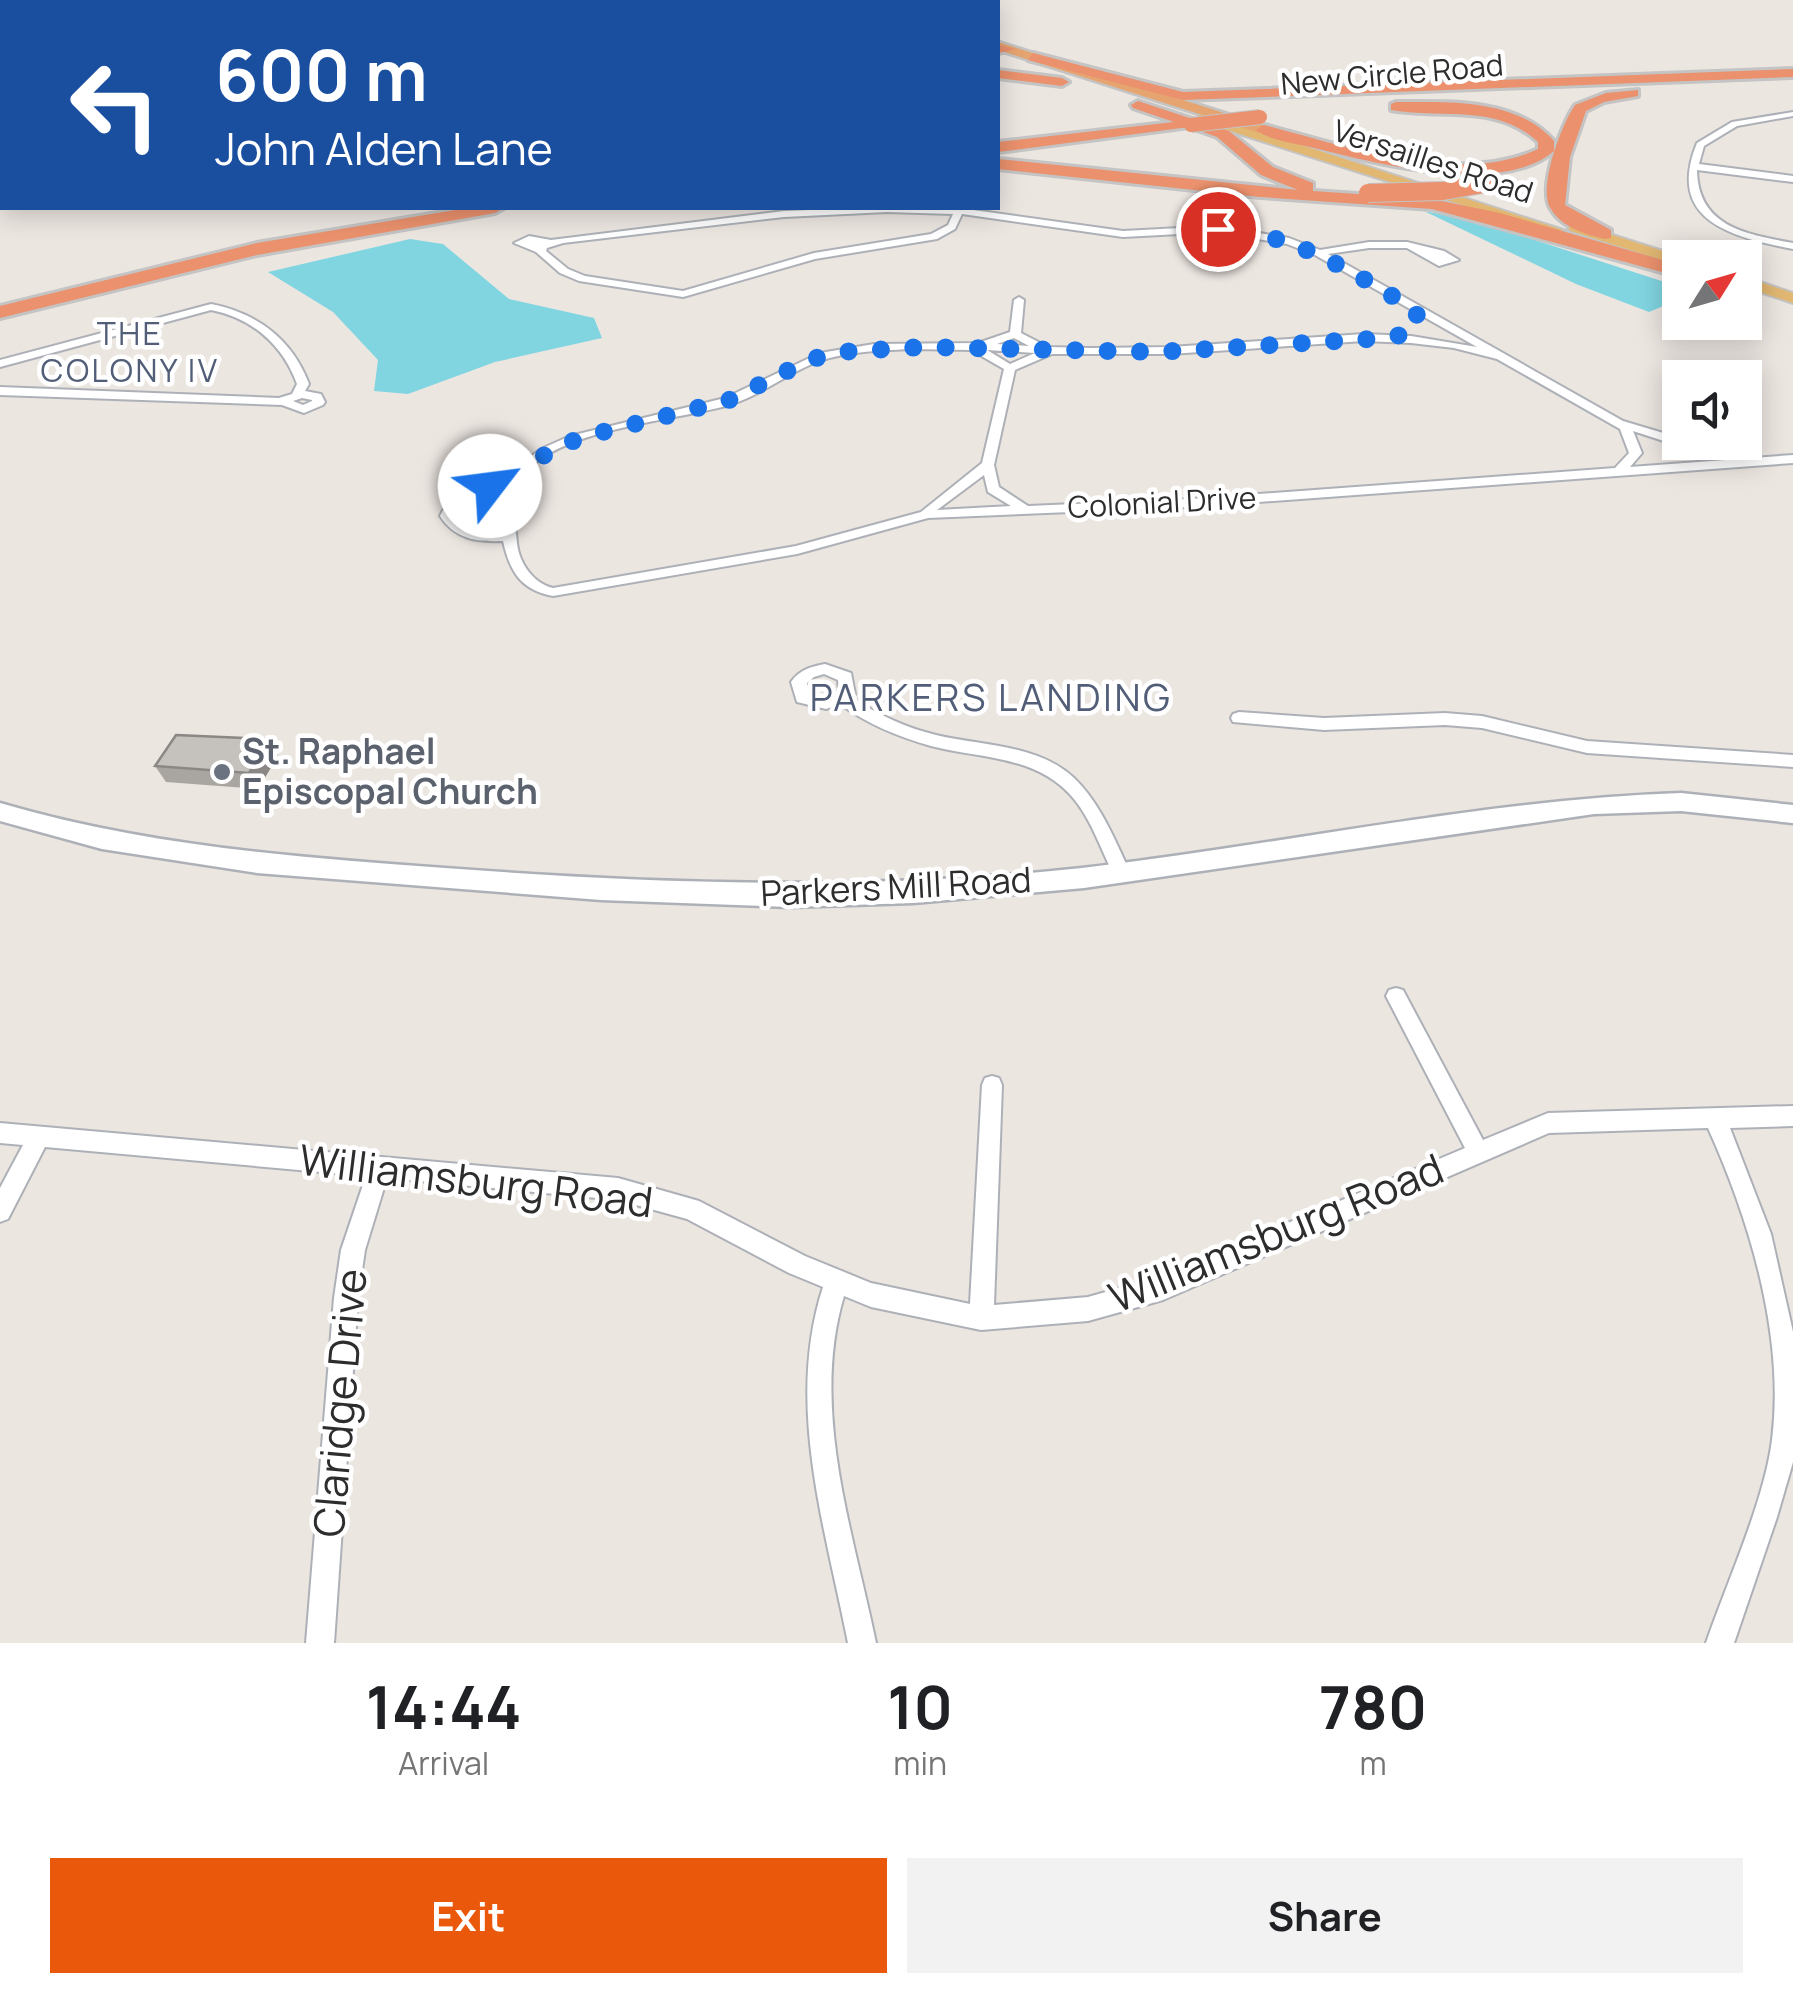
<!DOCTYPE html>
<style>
body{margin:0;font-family:Manrope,sans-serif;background:#f2f2f2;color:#202124;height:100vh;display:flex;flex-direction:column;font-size:38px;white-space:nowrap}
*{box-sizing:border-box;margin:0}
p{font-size:32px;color:#757577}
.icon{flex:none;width:55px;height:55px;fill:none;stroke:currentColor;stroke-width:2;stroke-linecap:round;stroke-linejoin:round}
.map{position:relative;height:1643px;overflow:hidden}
.side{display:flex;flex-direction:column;background:#fff;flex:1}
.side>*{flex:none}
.top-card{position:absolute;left:0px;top:0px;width:1000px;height:210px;box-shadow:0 5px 25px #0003;background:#1a4fa0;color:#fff;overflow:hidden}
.needle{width:65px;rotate:53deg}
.buttons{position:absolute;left:1662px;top:240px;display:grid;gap:20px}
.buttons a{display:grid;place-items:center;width:100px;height:100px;border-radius:0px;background:#fff;box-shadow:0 5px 25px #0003;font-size:50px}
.pin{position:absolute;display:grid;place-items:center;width:85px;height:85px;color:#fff;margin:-42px;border:5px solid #fff;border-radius:50%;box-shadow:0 2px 10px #0007}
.me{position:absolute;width:110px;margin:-55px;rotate:60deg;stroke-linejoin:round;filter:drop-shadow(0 0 8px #0008)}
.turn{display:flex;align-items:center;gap:35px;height:210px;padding:0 50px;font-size:45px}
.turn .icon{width:130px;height:130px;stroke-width:2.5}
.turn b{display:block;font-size:70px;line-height:85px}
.eta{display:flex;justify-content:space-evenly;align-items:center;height:170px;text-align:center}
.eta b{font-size:60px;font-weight:700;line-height:70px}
.cta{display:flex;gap:20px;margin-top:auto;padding:20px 50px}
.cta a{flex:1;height:115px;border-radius:0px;background:#ea580c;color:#fff;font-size:40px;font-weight:700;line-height:115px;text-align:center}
.cta a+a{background:#f2f2f2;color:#202124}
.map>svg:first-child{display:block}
.water{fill:#81d5e1}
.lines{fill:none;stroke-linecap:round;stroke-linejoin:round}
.minor-casing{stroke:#adb1b7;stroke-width:4}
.secondary-casing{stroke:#adb1b7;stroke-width:5}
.primary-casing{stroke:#c4c4c4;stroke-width:4}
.trunk-casing{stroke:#c4c4c4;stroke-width:5}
.motorway-casing{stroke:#c4c4c4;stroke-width:6}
.minor{fill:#fff;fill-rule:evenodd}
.secondary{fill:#fff;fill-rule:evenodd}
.primary{fill:#e1b772;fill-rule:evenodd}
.trunk{fill:#e6a470;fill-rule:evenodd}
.motorway{fill:#eb916d;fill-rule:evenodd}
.motorway-bridge-far1-casing{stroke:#c4c4c4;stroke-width:16;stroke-linecap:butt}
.motorway-bridge-casing{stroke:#c4c4c4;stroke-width:20;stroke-linecap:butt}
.motorway-bridge-far1{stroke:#eb916d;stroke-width:14}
.motorway-bridge{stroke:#eb916d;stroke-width:18}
.wall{fill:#a9a6a2}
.shaded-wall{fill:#8a8784}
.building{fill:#c5c1bc;stroke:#8a8784;stroke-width:2.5}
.route{stroke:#1a73e8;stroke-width:18;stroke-dasharray:0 32.4}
.worship-dot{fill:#6b7280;stroke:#fff;stroke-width:4}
.labels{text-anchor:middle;stroke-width:9;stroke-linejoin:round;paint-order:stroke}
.far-street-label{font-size:30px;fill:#2d2d2d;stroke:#fff}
.far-neighbourhood-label{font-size:32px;letter-spacing:2.5px;fill:#525e78;stroke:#fff}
.worship-label{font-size:35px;font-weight:bold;fill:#5b616d;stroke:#fff;text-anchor:start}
.street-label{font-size:35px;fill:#2d2d2d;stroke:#fff}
.neighbourhood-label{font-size:38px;letter-spacing:2.5px;fill:#525e78;stroke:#fff}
.near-street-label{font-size:42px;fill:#2d2d2d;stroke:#fff}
</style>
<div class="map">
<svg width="1793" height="1643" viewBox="0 0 1793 1643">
<rect width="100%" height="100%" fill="#ece6e1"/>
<g class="water">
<path d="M1424 211 1476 221 1680 287V299L1649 312 1576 284Z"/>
<path d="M410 239 443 244 509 299 594 318 602 338 495 362 408 394 374 391 378 360 333 312 268 272Z"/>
</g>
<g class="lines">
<g class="minor-casing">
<g id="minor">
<rect x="0" y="24" width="2" height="4"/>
<path d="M1793 112V116L1737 126 1704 146 1699 164 1793 176V182L1697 170C1698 227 1746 234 1793 243V249C1732 237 1665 221 1697 143L1732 122Z"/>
<path d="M0 132 2 133V137L0 138Z"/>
<path d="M859 208H959L1123 231 1218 226 1289 238 1320 250 1369 242H1407L1444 251 1459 260 1439 266 1407 248H1369L1328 254 1623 421 1680 438V442H1700L1746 455 1740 459 1676 445 1633 431 1642 453 1630 467 1793 455V463L1191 507 928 518 797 554 553 596C521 590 510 572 503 541 476 542 455 539 440 516 453 488 480 483 509 480L519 465 541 449 570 436 725 398 820 353 874 344 978 343 1010 332 1014 300 1019 297 1024 300 1021 333 1048 347 1091 348 1170 347 1364 334 1411 336 1477 347 1315 255 1287 244 1218 232 1123 237 962 214 955 229 937 239 815 259 683 297 579 281 560 273 536 252 514 243 529 236 551 240 784 211ZM887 212 953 214 948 225 931 234 814 253 683 291 585 276 568 269 546 251 547 248 563 243 784 217ZM1014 338 1029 346 997 344ZM1364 341 1411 343 1454 348 1497 359 1620 429 1629 453 1615 468 1191 499 1028 506 999 487 994 465 1015 370 1052 354H1170ZM910 349 971 350 1004 369 982 463 921 512 796 546 553 588C533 583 519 563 517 543 515 520 508 493 527 471 565 428 674 421 729 405 759 396 784 376 812 364 843 351 877 351 910 349ZM987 350 1035 353 1010 364ZM984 475 988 492 1011 506 937 510ZM503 489 500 501 501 532 471 531 454 516C463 495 482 491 503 489Z"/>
<path d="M211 304C257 313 292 339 309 384L305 391 321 394 325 402 323 405 304 413 282 405 0 395V387L279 398 292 394 297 384C283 345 252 318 211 310L0 367V360ZM302 398 312 400V401L303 405 293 401Z"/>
<path d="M825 664 851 673 855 694 853 698C878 715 907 728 936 735 982 746 1038 744 1074 778 1100 803 1114 838 1129 870L1126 875H1114C1101 850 1092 821 1074 799 1038 755 981 759 931 746 899 737 867 724 840 704L826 709 797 702 791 682C800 669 811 667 825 664ZM824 674 838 680 839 691 825 698 810 694 807 683 814 677Z"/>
<path d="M1239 712 1324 718 1445 713 1482 716 1587 741 1793 755V767L1587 753 1482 728 1445 725 1324 730 1233 722 1231 718 1233 714Z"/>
<path d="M1396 988 1403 990 1483 1140 1548 1113 1793 1106V1126L1730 1128 1771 1234 1793 1332V1462L1777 1517 1734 1643H1706C1727 1582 1764 1502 1772 1440 1785 1337 1750 1221 1708 1128L1549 1133 1163 1300 1088 1321 981 1330 871 1307 844 1296C810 1409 853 1531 876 1643H848C825 1526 785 1404 823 1287L789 1273 687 1219 618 1200 387 1178 365 1250 358 1298 334 1643H306L334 1298 341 1250 366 1176 45 1147 8 1219 0 1222V1188L23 1145 0 1143V1123L618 1178 699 1201 805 1256 871 1283 970 1304 982 1085 985 1078 992 1076 999 1078 1002 1085 994 1305 1088 1297 1162 1276 1465 1148 1386 996 1389 990Z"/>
</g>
</g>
<g class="secondary-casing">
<path id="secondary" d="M1681 793 1793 805V823L1681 811 1594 814 1084 888 913 903 789 907 601 900 257 873 102 849 0 821V803C145 846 294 857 445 868 659 884 868 891 1082 868 1282 845 1480 800 1681 793Z"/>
</g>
<g class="primary-casing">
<g id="primary">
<path d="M1199 115H1209L1563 230 1550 233 1199 121Z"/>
<path d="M1576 223 1581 225 1685 258H1680V266L1674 264 1571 231 1568 228Z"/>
<path d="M1745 277 1793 293V303L1745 287Z"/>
</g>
</g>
<g class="trunk-casing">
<g id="trunk">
<path d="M823 0H843L845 2H825Z"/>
<path d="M998 42 1269 127 1271 130 1259 133 998 50Z"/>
</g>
</g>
<g class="motorway-casing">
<g id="motorway">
<path d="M998 45 1016 49 998 53Z"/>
<path d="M1033 53 1183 92 1793 69V77L1183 100 1028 60Z"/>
<path d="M998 70 1062 78 1069 82 1062 86 998 78Z"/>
<path d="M1638 90V96L1604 102 1586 111 1570 157 1565 205 1611 230V238L1605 239C1587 235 1561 227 1551 209 1537 188 1562 124 1575 105L1606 93Z"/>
<path d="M1138 101 1229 131 1273 167 1313 183V191L1432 199 1500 213 1680 265V277L1432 209 1260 197 998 169V159L1298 190 1261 175 1217 137 1189 127 998 152V142L1174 122 1133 108 1131 105Z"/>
<path d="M1396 102C1449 102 1516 98 1554 141V151C1503 196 1374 163 1314 148 1296 143 1271 141 1256 130L1264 125C1347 146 1456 187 1538 149V142C1496 103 1442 119 1391 110V104Z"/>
<path d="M467 208H504L495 213 257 255 0 318V306L257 243Z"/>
</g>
</g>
<use href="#minor" class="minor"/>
<use href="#secondary" class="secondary"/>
<use href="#primary" class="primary"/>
<use href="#trunk" class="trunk"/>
<use href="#motorway" class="motorway"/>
<g class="motorway-bridge-far1-casing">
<path id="motorway-bridge-far1" d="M1191 125 1260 117"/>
</g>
<g class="motorway-bridge-casing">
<path id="motorway-bridge" d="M1368 193 1443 191 1488 183"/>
</g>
<use href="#motorway-bridge-far1" class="motorway-bridge-far1"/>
<use href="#motorway-bridge" class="motorway-bridge"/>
</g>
<path class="wall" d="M269 739 278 756 258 789 166 782 155 766Z"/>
<path class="shaded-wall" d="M269 739 278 756 258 789 249 773Z"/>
<path class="building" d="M176 735 269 739 249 773 155 766Z"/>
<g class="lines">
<path class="route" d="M490 486 510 484 535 460 579 438 729 400 809 360 838 352 924 347 1158 352 1387 338 1409 333 1418 322 1416 310C1351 272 1295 233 1218 229"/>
</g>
<circle class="worship-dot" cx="222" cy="772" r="10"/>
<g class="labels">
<g class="far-street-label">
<text transform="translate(1392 75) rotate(-5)" y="10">New Circle Road</text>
<text transform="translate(1433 162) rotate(18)" y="10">Versailles Road</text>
<text transform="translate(1162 503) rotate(-3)" y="10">Colonial Drive</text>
</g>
<g class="far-neighbourhood-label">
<text x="130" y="345">THE<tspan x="130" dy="37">COLONY IV</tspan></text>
</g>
<g class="worship-label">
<text x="242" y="764">St. Raphael<tspan x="242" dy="40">Episcopal Church</tspan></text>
</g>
<g class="street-label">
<text transform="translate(896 887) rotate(-3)" y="12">Parkers Mill Road</text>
</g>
<g class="neighbourhood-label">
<text x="991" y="711">PARKERS LANDING</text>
</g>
<g class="near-street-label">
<text transform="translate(476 1181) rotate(7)" y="15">Williamsburg Road</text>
<text transform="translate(1276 1233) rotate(-22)" y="15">Williamsburg Road</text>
<text transform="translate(340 1403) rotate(-85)" y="15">Claridge Drive</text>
</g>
</g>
</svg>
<div class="buttons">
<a><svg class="needle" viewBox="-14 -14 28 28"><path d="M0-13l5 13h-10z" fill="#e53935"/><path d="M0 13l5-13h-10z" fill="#757577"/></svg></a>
<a><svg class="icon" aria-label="sound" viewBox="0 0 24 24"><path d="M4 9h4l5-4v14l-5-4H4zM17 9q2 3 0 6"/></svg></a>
</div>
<div class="pin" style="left:1218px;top:229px;background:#d93025"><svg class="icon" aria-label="arrive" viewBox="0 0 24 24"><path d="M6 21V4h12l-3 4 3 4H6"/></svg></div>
<svg class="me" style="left:490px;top:486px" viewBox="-20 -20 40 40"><circle r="19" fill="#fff"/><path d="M0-13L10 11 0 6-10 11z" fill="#1a73e8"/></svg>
<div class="top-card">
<div class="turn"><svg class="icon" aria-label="left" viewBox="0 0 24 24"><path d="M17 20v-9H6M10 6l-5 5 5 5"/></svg><div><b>600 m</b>John Alden Lane</div></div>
</div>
</div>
<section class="side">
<div class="eta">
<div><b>14:44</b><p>Arrival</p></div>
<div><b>10</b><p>min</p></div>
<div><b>780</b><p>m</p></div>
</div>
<div class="cta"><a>Exit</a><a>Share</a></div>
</section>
